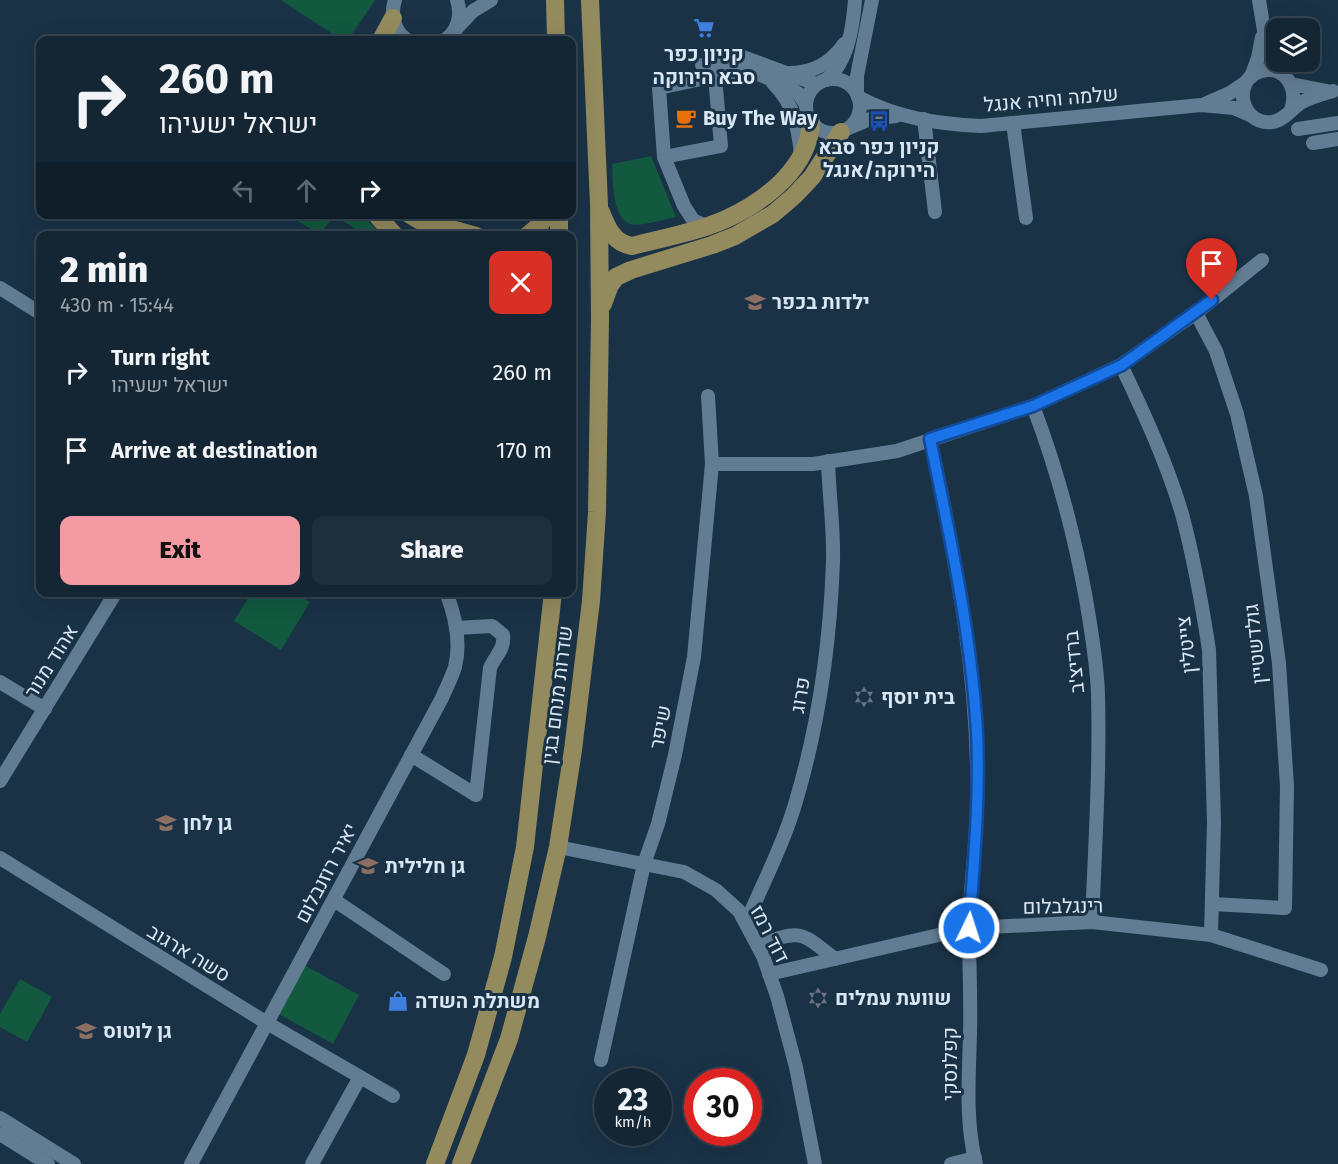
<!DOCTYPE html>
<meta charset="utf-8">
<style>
body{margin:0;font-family:"Fira Sans",Heebo,sans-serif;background:#1d2e3c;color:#f1f3f6;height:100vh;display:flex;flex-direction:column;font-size:22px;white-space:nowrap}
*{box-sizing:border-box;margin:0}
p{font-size:20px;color:#9da5ac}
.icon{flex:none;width:33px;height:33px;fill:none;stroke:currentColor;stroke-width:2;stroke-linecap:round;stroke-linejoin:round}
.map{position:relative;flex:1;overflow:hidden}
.details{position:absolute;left:36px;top:231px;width:540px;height:366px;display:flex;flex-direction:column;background:#142634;border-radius:12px;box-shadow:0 6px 24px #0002,0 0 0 2px #33434f}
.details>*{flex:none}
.hud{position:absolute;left:36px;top:36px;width:540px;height:183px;border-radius:12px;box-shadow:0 6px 24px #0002,0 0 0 2px #33434f;background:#142634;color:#f1f3f6;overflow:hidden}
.controls{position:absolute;left:1266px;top:18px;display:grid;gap:12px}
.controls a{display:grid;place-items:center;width:54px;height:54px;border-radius:12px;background:#142634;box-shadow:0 6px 24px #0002,0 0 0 2px #33434f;font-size:30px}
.speed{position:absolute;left:594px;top:1068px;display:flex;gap:12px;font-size:30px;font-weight:700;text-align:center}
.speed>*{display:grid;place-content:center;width:78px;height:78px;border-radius:50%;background:#142634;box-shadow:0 6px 24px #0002,0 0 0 2px #33434f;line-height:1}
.speed small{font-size:15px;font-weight:400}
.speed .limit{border:9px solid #d22;background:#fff;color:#111}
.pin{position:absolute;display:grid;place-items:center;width:51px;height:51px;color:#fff;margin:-62px -26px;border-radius:50% 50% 50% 0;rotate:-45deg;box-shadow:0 0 6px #0007}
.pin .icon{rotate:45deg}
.me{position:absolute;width:66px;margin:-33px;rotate:4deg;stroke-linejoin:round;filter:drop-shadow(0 0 4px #0008)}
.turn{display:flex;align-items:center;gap:21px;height:126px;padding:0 24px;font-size:27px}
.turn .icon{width:78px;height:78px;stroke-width:2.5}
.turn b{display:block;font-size:42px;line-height:51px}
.lanes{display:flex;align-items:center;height:57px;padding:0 24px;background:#0003;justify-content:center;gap:30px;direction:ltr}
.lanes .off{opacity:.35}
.round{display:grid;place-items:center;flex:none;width:63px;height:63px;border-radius:12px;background:#1d2e3c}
.summary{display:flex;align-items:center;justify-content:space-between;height:102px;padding:0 24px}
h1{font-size:36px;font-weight:800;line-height:45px}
.cta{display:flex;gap:12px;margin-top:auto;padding:12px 24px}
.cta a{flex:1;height:69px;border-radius:12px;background:#f49aa2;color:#111;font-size:24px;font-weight:800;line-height:69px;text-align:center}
.cta a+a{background:#1d2e3c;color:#f1f3f6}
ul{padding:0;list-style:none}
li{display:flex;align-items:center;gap:18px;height:78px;padding:0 24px}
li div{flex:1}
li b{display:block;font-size:22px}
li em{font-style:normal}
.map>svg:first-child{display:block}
.green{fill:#125940}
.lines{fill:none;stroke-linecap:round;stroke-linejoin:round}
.minor{stroke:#627c93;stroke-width:14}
.major{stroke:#938a5e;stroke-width:18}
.route-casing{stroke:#114b97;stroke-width:15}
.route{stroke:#1a73e8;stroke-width:10}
.labels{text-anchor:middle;stroke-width:6;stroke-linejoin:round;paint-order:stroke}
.poi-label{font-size:20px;font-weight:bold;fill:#d9e7f4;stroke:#1a3246;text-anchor:start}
.street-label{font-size:20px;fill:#d9e7f4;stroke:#1a3246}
</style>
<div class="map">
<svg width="1338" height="1164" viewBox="0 0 1338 1164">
<rect width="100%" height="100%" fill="#1a3246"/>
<g class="green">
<path d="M281 0H375L348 40H342Z"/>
<path d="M651 156 676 217C665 219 640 227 630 224 612 218 613 180 612 164Z"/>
<path d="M288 215H362L383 235H365L334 215 320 235Z"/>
<path d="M251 593H293L310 602 281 650 234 621Z"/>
<path d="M304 965 359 995 333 1044 277 1013Z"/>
<path d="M20 979 52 997 27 1042 0 1027V1014Z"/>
</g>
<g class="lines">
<g class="minor">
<path d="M395 0C390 15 394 31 407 40"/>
<path d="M1259 0 1267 49 1280 73"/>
<path d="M445 40C458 31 462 15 457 0"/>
<path d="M455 40V30L473 11 491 0"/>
<path d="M743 57 816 84"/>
<path d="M702 65H727L744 68 791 88 799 94 806 105"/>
<path d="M790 73C813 73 831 63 844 44"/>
<path d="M1251 77 1258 58 1262 37"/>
<circle cx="833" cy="106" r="27"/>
<path d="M826 80C848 62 853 27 855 0"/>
<path d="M773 83C794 104 798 126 801 155"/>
<path d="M1291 84 1327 91"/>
<path d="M857 94V76L872 0"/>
<path d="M858 97C896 118 938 124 981 126L1201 105 1234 108 1250 115"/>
<path d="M1205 104 1230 93 1246 82"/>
<path d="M1291 110C1298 90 1287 65 1262 71 1231 78 1240 126 1272 122 1284 121 1292 108 1302 102 1312 97 1322 94 1333 91"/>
<path d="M924 119 935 212"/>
<path d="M1013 123 1026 218"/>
<path d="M851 127 870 119 896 116"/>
<path d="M1298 129 1338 123"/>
<path d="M1313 143 1338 139"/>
<path d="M664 157 721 146 715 76"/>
<path d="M706 226 693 220 684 206 664 157 659 88 715 76 760 74"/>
<path d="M0 288 40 313"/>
<path d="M1196 313 1216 351 1237 414 1256 496 1279 663 1287 786 1285 908 1212 904"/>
<path d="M1121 365C1144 413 1167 463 1182 514 1194 559 1202 604 1209 650L1214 822 1211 935"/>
<path d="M1033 406C1057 469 1074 533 1086 599 1091 630 1097 662 1098 694 1100 770 1095 846 1092 922"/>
<path d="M930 439C956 560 980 682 977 807 976 848 970 888 969 929 969 964 971 999 970 1033 969 1077 965 1121 976 1164"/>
<path d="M712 464H813L897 451 1033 406 1121 365 1196 313 1262 260"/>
<path d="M0 682 45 709"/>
<path d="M411 755 476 795 490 668C495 656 505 649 503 635L492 626 456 628"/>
<path d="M0 781 116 592"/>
<path d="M558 847 684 872 716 890 739 911 763 956 777 996 796 1067 815 1164"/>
<path d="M0 858 267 1023 393 1096"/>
<path d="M334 900 444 974"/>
<path d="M746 923C763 883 784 843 796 801 819 724 830 642 833 562 834 529 829 495 828 461"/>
<path d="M758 946C800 929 800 931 835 959"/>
<path d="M769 974 969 928 1092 922 1211 935 1321 970"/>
<path d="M601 1060 644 864 658 824 675 755 694 657 712 464 708 396"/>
<path d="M0 1118 74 1164"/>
<path d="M0 1134 48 1164"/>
<path d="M191 1164 442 698C446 688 452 677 455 667 461 643 455 615 446 592"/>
<path d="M312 1164 360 1077"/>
<path d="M951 1164 975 1158"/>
</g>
<g class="major">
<path d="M555 0 556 40"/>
<path d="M381 40 393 18"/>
<path d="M601 212C607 227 613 243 632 246 663 238 697 232 726 219 765 201 809 168 811 122"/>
<path d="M376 214 395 236"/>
<path d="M409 214 419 220 476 236"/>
<path d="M527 236 539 226 547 214"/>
<path d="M559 236V214"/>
<path d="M603 304 610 285 616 277 631 270 712 245 735 236 773 214 794 196 812 177 841 132"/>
<path d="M435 1164 476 1055 503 957 525 847 553 592"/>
<path d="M461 1164 509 1039 537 937 558 847 573 750 591 601 597 512 600 318 599 204 590 0"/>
</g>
</g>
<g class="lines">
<g class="route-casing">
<path id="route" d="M969 928C974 863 980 797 977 732 971 633 950 536 930 439L1033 406 1122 365 1212 300"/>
</g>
<use href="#route" class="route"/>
</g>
<defs>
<g id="supermarket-bare" transform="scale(1.62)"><path d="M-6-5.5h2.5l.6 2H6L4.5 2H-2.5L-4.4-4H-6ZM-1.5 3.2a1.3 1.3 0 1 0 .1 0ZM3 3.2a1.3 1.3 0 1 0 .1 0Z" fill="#3f7fe0" stroke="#1a3246" stroke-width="2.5" paint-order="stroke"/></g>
<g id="cafe-bare" transform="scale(1.62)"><path d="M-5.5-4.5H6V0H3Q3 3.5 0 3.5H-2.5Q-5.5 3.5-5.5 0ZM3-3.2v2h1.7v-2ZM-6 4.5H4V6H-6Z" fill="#e8710a" stroke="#1a3246" stroke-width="2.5" paint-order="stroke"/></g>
<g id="bus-bare" transform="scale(1.62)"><path d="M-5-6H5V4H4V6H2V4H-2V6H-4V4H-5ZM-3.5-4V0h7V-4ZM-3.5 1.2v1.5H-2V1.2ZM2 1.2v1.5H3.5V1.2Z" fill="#1a4fb4" stroke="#1a3246" stroke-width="2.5" paint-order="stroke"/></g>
<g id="school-bare" transform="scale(1.62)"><path d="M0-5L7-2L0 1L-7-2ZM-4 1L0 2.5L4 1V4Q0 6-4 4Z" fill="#8d6e63" stroke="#1a3246" stroke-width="2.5" paint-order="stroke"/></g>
<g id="synagogue-bare" transform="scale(1.62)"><path d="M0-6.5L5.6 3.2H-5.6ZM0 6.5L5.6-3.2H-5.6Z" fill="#6b7280" stroke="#1a3246" stroke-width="2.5" paint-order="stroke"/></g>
<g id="shop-bare" transform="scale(1.62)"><path d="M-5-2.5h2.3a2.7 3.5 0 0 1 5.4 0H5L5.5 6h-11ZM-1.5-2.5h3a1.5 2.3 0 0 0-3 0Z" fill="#3f7fe0" stroke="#1a3246" stroke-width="2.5" paint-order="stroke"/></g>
</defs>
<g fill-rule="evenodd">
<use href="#supermarket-bare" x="704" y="28"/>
<use href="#cafe-bare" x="686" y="118"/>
<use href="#bus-bare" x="879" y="121"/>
<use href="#school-bare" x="755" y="302"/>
<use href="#synagogue-bare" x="864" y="697"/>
<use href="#school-bare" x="166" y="823"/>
<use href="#school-bare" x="368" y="866"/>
<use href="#synagogue-bare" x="818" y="998"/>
<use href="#shop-bare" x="398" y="1001"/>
<use href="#school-bare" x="86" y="1031"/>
</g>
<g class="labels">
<g class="poi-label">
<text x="704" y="61" text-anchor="middle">קניון כפר<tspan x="704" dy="23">סבא הירוקה</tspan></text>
<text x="703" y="125">Buy The Way</text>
<text x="879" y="154" text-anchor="middle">קניון כפר סבא<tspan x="879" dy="23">הירוקה/אנגל</tspan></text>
<text x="772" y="309">ילדות בכפר</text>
<text x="881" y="704">בית יוסף</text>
<text x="183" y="830">גן לחן</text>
<text x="385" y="873">גן חלילית</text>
<text x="835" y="1005">שוועת עמלים</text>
<text x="415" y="1008">משתלת השדה</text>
<text x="103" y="1038">גן לוטוס</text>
</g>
<g class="street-label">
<text transform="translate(1051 99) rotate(-5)" y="7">שלמה וחיה אנגל</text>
<text transform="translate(1255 644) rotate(-96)" y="7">גולדשטיין</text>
<text transform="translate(1186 645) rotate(-96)" y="7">צייטלין</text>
<text transform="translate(51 661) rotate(-58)" y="7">אהוד מנור</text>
<text transform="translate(1074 662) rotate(-96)" y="7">ברדיצ'ב</text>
<text transform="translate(557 695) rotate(-83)" y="7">שדרות מנחם בגין</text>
<text transform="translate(800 695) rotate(-80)" y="7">פרוג</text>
<text transform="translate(660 727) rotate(-79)" y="7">שיפר</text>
<text transform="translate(326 873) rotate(-62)" y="7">יאיר רוזנבלום</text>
<text transform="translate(1063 906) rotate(-1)" y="7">רינגלבלום</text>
<text transform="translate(770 934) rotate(63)" y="7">דוד רמז</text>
<text transform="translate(189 953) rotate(31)" y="7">סשה ארגוב</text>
<text transform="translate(950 1064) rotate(-90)" y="7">קפלנסקי</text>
</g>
</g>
</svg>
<div class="controls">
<a><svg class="icon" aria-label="layers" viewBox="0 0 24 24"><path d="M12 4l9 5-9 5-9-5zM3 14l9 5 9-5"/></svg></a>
</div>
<div class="speed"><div>23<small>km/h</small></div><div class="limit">30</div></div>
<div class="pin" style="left:1212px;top:300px;background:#d93025"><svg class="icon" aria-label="arrive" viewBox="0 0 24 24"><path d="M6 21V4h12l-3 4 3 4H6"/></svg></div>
<svg class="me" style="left:969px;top:928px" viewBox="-20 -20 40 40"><circle r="17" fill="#1a73e8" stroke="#fff" stroke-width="3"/><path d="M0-11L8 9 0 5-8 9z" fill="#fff"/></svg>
<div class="hud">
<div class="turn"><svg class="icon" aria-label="right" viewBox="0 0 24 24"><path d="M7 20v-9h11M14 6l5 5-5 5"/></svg><div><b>260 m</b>ישראל ישעיהו</div></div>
<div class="lanes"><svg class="icon off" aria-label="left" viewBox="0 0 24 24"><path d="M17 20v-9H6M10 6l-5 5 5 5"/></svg><svg class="icon off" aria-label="ahead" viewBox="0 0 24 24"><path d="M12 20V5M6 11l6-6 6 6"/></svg><svg class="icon" aria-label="right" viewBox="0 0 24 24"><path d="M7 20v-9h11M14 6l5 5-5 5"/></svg></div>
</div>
<section class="details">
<div class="summary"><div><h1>2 min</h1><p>430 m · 15:44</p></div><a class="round" style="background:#d93025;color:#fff"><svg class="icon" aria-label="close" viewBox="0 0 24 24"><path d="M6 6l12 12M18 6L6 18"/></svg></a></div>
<ul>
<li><svg class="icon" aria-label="right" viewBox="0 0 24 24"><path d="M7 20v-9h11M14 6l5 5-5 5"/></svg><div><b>Turn right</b><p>ישראל ישעיהו</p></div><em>260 m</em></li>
<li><svg class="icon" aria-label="arrive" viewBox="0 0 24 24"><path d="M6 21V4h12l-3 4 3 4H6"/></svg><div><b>Arrive at destination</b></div><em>170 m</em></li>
</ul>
<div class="cta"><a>Exit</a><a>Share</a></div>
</section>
</div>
